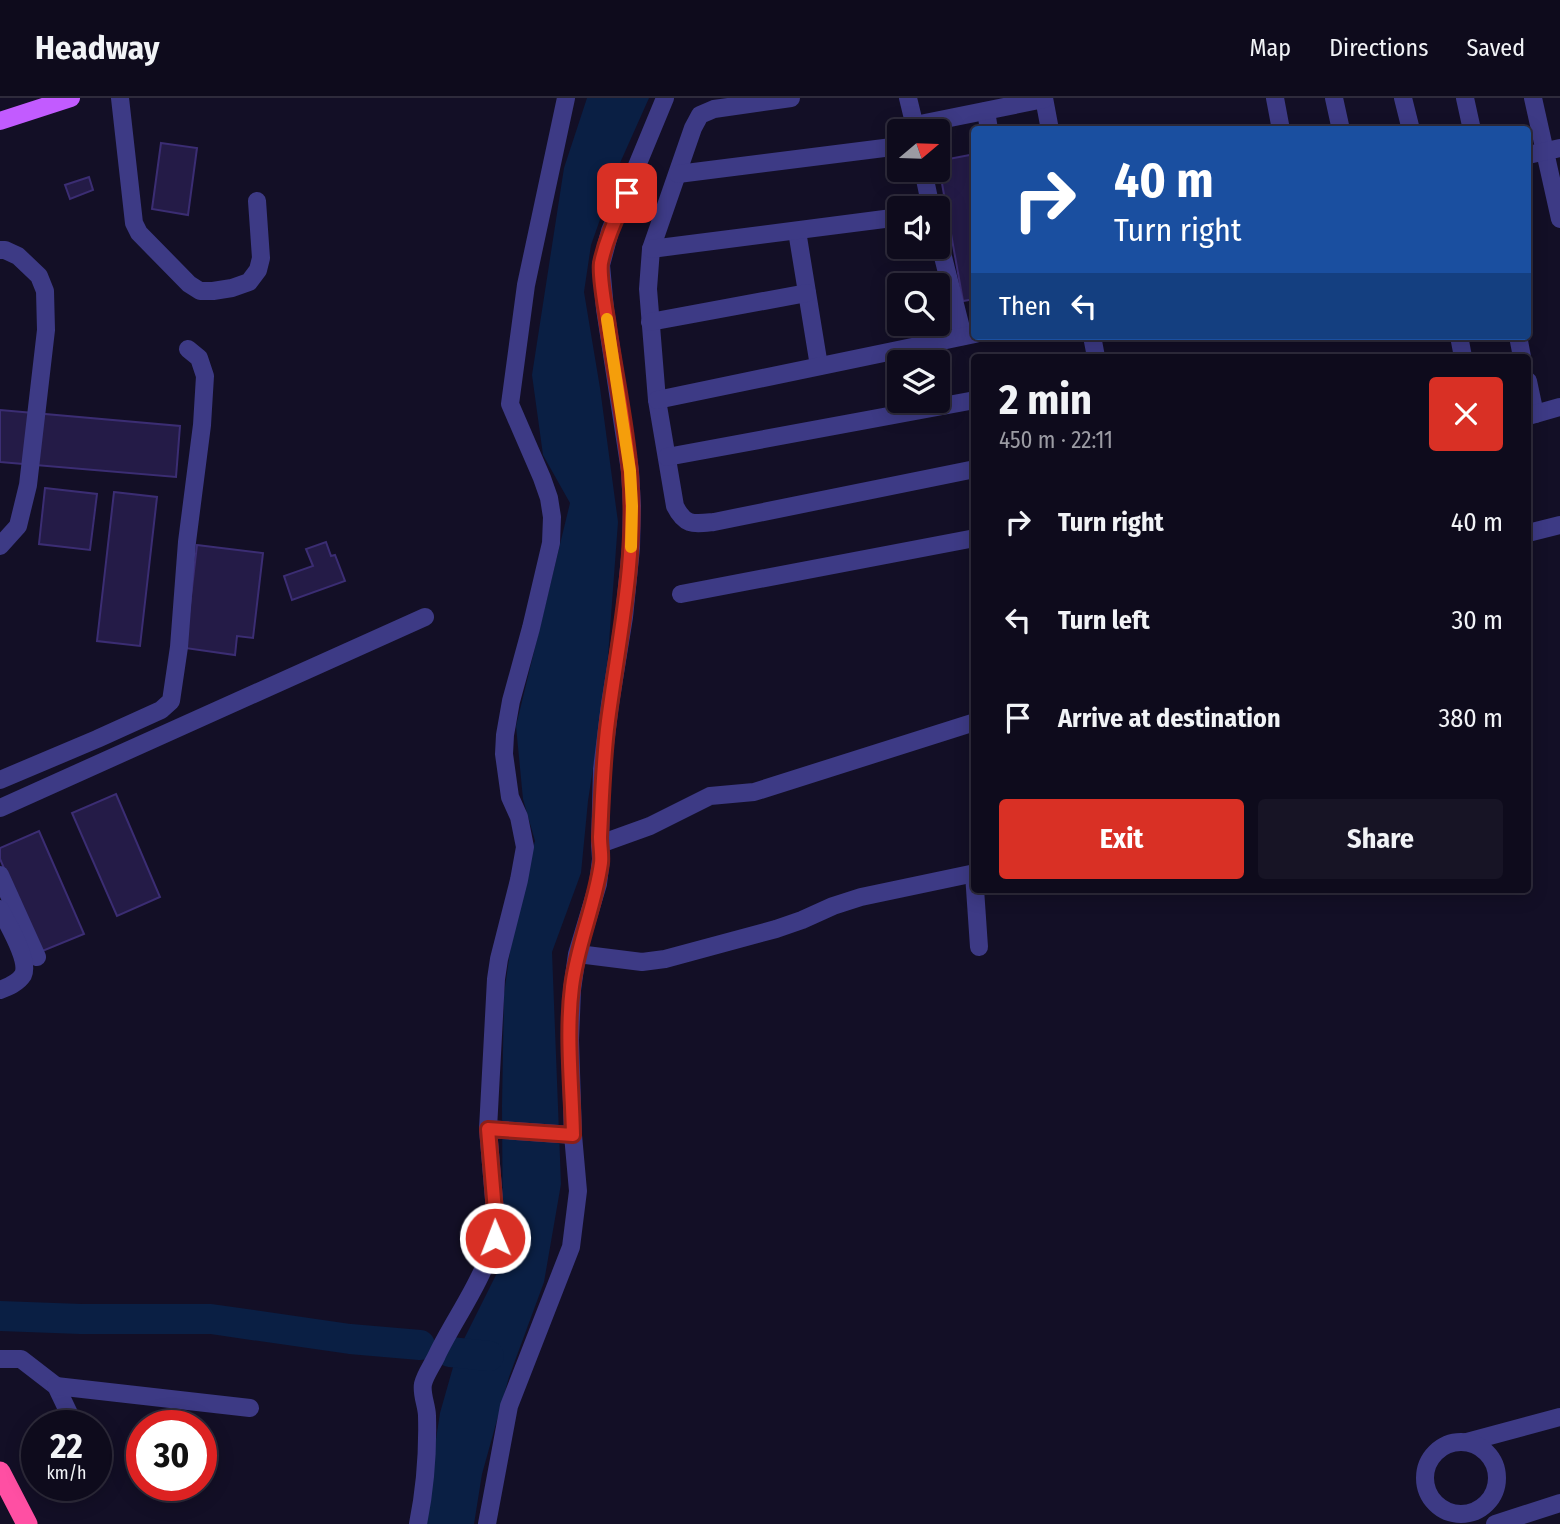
<!DOCTYPE html>
<meta charset="utf-8">
<style>
body{margin:0;font-family:"Fira Sans Condensed",sans-serif;background:#171425;color:#f1f3f6;height:100vh;display:flex;flex-direction:column;font-size:26px;white-space:nowrap}
*{box-sizing:border-box;margin:0}
p{font-size:23px;color:#9b9ba3}
.icon{flex:none;width:38px;height:38px;fill:none;stroke:currentColor;stroke-width:2;stroke-linecap:round;stroke-linejoin:round}
.map{position:relative;flex:1;overflow:hidden}
.sheet{position:absolute;left:971px;top:256px;width:560px;height:539px;display:flex;flex-direction:column;background:#0e0b1c;border-radius:7px;box-shadow:0 4px 18px #0003,0 0 0 2px #2e2b3b}
.sheet>*{flex:none}
.hud{position:absolute;left:971px;top:28px;width:560px;height:214px;border-radius:7px;box-shadow:0 4px 18px #0003,0 0 0 2px #2e2b3b;background:#1a4fa0;color:#fff;overflow:hidden}
.needle{width:46px;rotate:71deg}
.fabs{position:absolute;left:887px;top:21px;display:grid;gap:14px}
.fabs a{display:grid;place-items:center;width:63px;height:63px;border-radius:7px;background:#0e0b1c;box-shadow:0 4px 18px #0003,0 0 0 2px #2e2b3b;font-size:35px}
.speed{position:absolute;left:21px;top:1312px;display:flex;gap:14px;font-size:35px;font-weight:700;text-align:center}
.speed>*{display:grid;place-content:center;width:91px;height:91px;border-radius:50%;background:#0e0b1c;box-shadow:0 4px 18px #0003,0 0 0 2px #2e2b3b;line-height:1}
.speed small{font-size:18px;font-weight:400}
.speed .limit{border:10px solid #d22;background:#fff;color:#111}
.pin{position:absolute;display:grid;place-items:center;width:60px;height:60px;color:#fff;margin:-30px;border-radius:14px;box-shadow:0 4px 10px #0006}
.me{position:absolute;width:77px;margin:-38px;rotate:359deg;stroke-linejoin:round;filter:drop-shadow(0 0 5px #0008)}
.turn{display:flex;align-items:center;gap:24px;height:147px;padding:0 28px;font-size:32px}
.turn .icon{width:91px;height:91px;stroke-width:2.5}
.turn b{display:block;font-size:49px;line-height:60px}
.then{display:flex;align-items:center;height:66px;padding:0 28px;background:#0003;gap:14px;font-size:26px}
.round{display:grid;place-items:center;flex:none;width:74px;height:74px;border-radius:7px;background:#171425}
.summary{display:flex;align-items:center;justify-content:space-between;height:119px;padding:0 28px}
h1{font-size:42px;font-weight:700;line-height:52px}
.button{display:flex;gap:14px;margin-top:auto;padding:14px 28px}
.button a{flex:1;height:80px;border-radius:7px;background:#d93025;color:#fff;font-size:28px;font-weight:700;line-height:80px;text-align:center}
.button a+a{background:#171425;color:#f1f3f6}
ul{padding:0;list-style:none}
li{display:flex;align-items:center;gap:21px;height:98px;padding:0 28px}
li div{flex:1}
li b{display:block;font-size:26px}
li em{font-style:normal}
header{display:flex;align-items:center;gap:42px;box-sizing:border-box;height:98px;padding:0 35px;background:#0e0b1c;border-bottom:2px solid #2e2b3b}
header strong{font-size:33px}
nav{display:flex;gap:38px;margin-inline-start:auto;font-size:24px}
.map>svg:first-child{display:block}
.water{fill:#0a1f44}
.lines{fill:none;stroke-linecap:round;stroke-linejoin:round}
.river{stroke:#0a1f44;stroke-width:30}
.building{fill:#241b47;stroke:#3b2d73;stroke-width:2}
.minor{stroke:#3d3a85;stroke-width:18}
.major{stroke:#c25bff;stroke-width:18}
.highway{stroke:#ff4fa3;stroke-width:21}
.route-casing{stroke:#8d1f18;stroke-width:18}
.route{stroke:#d93025;stroke-width:12}
.slow{stroke:#f59e0b;stroke-width:12}
</style>
<header>
<strong>Headway</strong>
<nav><a>Map</a><a>Directions</a><a>Saved</a></nav>
</header>
<div class="map">
<svg width="1560" height="1426" viewBox="0 0 1560 1426">
<rect width="100%" height="100%" fill="#130f26"/>
<path class="water" d="M587 0H649L620 65 591 147 584 194 600 290 618 424 606 585 588 703 581 775 552 854 561 1086 544 1184 509 1279 482 1376 474 1426H423L440 1315 457 1255 503 1163 502 1008 504 896 516 811 535 743 523 701 516 628 570 405 543 357 532 277 564 70Z"/>
<g class="lines">
<g class="river">
<path d="M0 1218 81 1221H211L350 1241 420 1247"/>
<path d="M450 1254 489 1258"/>
</g>
</g>
<g class="building">
<path d="M161 45 197 50 188 117 152 111Z"/>
<path d="M975 56V201L963 203 938 63Z"/>
<path d="M89 79 93 92 70 101 65 87Z"/>
<path d="M0 312 180 328 176 379 0 364Z"/>
<path d="M45 390 97 396 90 452 39 446Z"/>
<path d="M114 394 157 399 140 548 97 543Z"/>
<path d="M326 444 331 458 335 457 345 483 292 502 284 478 313 468 306 451Z"/>
<path d="M197 447 263 455 253 540 237 538 235 557 185 550Z"/>
<path d="M116 696 160 799 117 818 72 715Z"/>
<path d="M39 733 84 836 40 854 0 761V750Z"/>
</g>
<g class="lines">
<g class="minor">
<path d="M120 0 134 125 139 135 189 186 200 193H213L232 190 249 184 258 172 261 160 257 103"/>
<path d="M791 0 714 11 700 17 693 30 651 151 648 191 657 302 675 408C685 428 693 426 714 424L975 371"/>
<path d="M908 0 916 33"/>
<path d="M1044 0 1050 32"/>
<path d="M1275 0 1281 32"/>
<path d="M1334 0 1341 32"/>
<path d="M1403 0 1411 32"/>
<path d="M1465 0 1472 32"/>
<path d="M1533 0 1560 121"/>
<path d="M986 13 989 32"/>
<path d="M915 27 1044 1"/>
<path d="M1528 57 1560 50"/>
<path d="M923 72 931 110"/>
<path d="M678 76 900 48"/>
<path d="M797 133 819 268"/>
<path d="M938 139 963 238"/>
<path d="M651 151 900 119"/>
<path d="M0 152H5L18 158 39 178 45 193 46 232 28 387 18 428 0 448"/>
<path d="M650 224 807 195"/>
<path d="M1092 238 1096 259"/>
<path d="M1459 238 1463 259"/>
<path d="M1518 238 1522 259"/>
<path d="M1528 283 1535 316"/>
<path d="M657 302 975 236"/>
<path d="M1528 318 1560 309"/>
<path d="M667 359 975 302"/>
<path d="M1528 435 1560 427"/>
<path d="M681 496 975 440"/>
<path d="M0 682 97 641 161 612 171 603 179 549 187 444 202 327 205 278 199 260 188 251"/>
<path d="M0 710 425 519"/>
<path d="M600 746 650 728 710 698 754 694 975 624"/>
<path d="M974 776 979 849"/>
<path d="M0 777 37 859"/>
<path d="M0 811C7 825 30 862 23 877 18 885 8 889 0 892"/>
<path d="M578 856 642 864 665 861 776 831 802 822 833 808 861 799 975 775"/>
<path d="M488 1031 573 1037"/>
<path d="M0 1261H21L56 1288 75 1328"/>
<path d="M56 1288 250 1310"/>
<path d="M1467 1344 1560 1319"/>
<circle cx="1461" cy="1380" r="36"/>
<path d="M418 1426C425 1391 428 1354 427 1318 427 1308 421 1296 423 1286 425 1277 433 1266 437 1257 457 1215 492 1172 496 1125L488 1031 496 881 499 861 519 782 525 749 519 719 510 699 504 656 505 637 511 603 531 530 551 445 552 419 549 400 542 380 510 306 526 187 566 0"/>
<path d="M487 1426 509 1308 571 1149 578 1093 573 1037 570 942 572 892 577 856 598 786 601 761 600 746 602 671 610 606 624 519 631 450 632 408 630 373 605 211 601 167 610 133 665 0"/>
<path d="M1495 1426 1560 1405"/>
</g>
<path class="major" d="M0 23 71 0"/>
<path class="highway" d="M0 1374 27 1426"/>
</g>
<g class="lines">
<g class="route-casing">
<path id="route" d="M495 1140 496 1125 488 1031 573 1037C572 990 566 936 572 889 577 847 595 808 601 765 602 757 600 748 600 739 602 700 603 661 608 623 619 539 637 460 630 375 626 326 615 277 608 228 606 213 599 179 601 165 606 141 617 118 627 95"/>
</g>
<use href="#route" class="route"/>
<path class="slow" d="M607 221 630 373 632 408 631 449"/>
</g>
</svg>
<div class="fabs">
<a><svg class="needle" viewBox="-14 -14 28 28"><path d="M0-13l5 13h-10z" fill="#e53935"/><path d="M0 13l5-13h-10z" fill="#9b9ba3"/></svg></a>
<a><svg class="icon" aria-label="sound" viewBox="0 0 24 24"><path d="M4 9h4l5-4v14l-5-4H4zM17 9q2 3 0 6"/></svg></a>
<a><svg class="icon" aria-label="search" viewBox="0 0 24 24"><circle cx="10" cy="10" r="6"/><path d="M15 15l6 6"/></svg></a>
<a><svg class="icon" aria-label="layers" viewBox="0 0 24 24"><path d="M12 4l9 5-9 5-9-5zM3 14l9 5 9-5"/></svg></a>
</div>
<div class="speed"><div>22<small>km/h</small></div><div class="limit">30</div></div>
<div class="pin" style="left:627px;top:95px;background:#d93025"><svg class="icon" aria-label="arrive" viewBox="0 0 24 24"><path d="M6 21V4h12l-3 4 3 4H6"/></svg></div>
<svg class="me" style="left:495px;top:1140px" viewBox="-20 -20 40 40"><circle r="17" fill="#d93025" stroke="#fff" stroke-width="3"/><path d="M0-11L8 9 0 5-8 9z" fill="#fff"/></svg>
<div class="hud">
<div class="turn"><svg class="icon" aria-label="right" viewBox="0 0 24 24"><path d="M7 20v-9h11M14 6l5 5-5 5"/></svg><div><b>40 m</b>Turn right</div></div>
<div class="then">Then<svg class="icon" aria-label="left" viewBox="0 0 24 24"><path d="M17 20v-9H6M10 6l-5 5 5 5"/></svg></div>
</div>
<section class="sheet">
<div class="summary"><div><h1>2 min</h1><p>450 m · 22:11</p></div><a class="round" style="background:#d93025;color:#fff"><svg class="icon" aria-label="close" viewBox="0 0 24 24"><path d="M6 6l12 12M18 6L6 18"/></svg></a></div>
<ul>
<li><svg class="icon" aria-label="right" viewBox="0 0 24 24"><path d="M7 20v-9h11M14 6l5 5-5 5"/></svg><div><b>Turn right</b></div><em>40 m</em></li>
<li><svg class="icon" aria-label="left" viewBox="0 0 24 24"><path d="M17 20v-9H6M10 6l-5 5 5 5"/></svg><div><b>Turn left</b></div><em>30 m</em></li>
<li><svg class="icon" aria-label="arrive" viewBox="0 0 24 24"><path d="M6 21V4h12l-3 4 3 4H6"/></svg><div><b>Arrive at destination</b></div><em>380 m</em></li>
</ul>
<div class="button"><a>Exit</a><a>Share</a></div>
</section>
</div>
